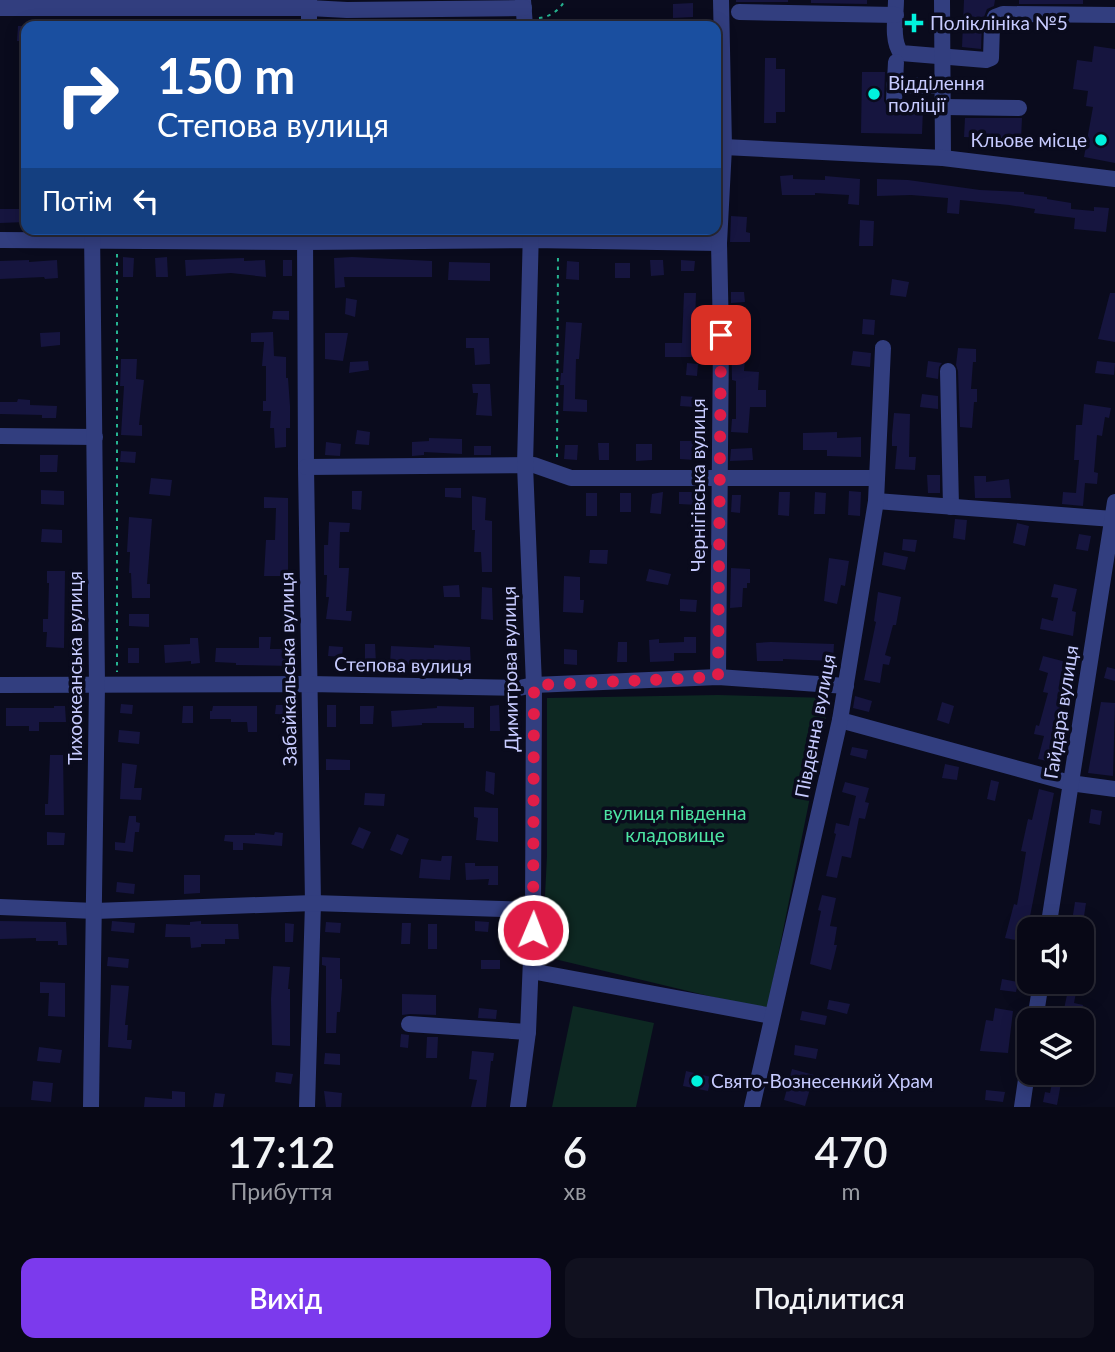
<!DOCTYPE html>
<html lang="uk">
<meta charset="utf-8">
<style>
body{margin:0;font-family:Lato,sans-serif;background:#11111f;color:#f1f3f6;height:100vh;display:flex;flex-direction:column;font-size:26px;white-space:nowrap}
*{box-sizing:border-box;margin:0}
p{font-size:23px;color:#989aa1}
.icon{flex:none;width:38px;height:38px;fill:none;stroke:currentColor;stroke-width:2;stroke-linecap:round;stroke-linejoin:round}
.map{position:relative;height:1107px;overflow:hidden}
.side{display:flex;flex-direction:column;background:#080816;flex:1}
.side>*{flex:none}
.top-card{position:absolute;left:21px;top:21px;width:700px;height:214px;border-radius:14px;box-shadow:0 4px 18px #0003,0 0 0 2px #292935;background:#1a4fa0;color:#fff;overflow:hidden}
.controls{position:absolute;left:1017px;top:917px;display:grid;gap:14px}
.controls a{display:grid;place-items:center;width:77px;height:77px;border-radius:14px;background:#080816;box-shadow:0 4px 18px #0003,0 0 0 2px #292935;font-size:35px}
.pin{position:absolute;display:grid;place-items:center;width:60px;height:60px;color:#fff;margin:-30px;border-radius:14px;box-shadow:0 4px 10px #0006}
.me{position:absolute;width:77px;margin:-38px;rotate:1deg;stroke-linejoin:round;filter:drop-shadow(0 0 5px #0008)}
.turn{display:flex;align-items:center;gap:24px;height:147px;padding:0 21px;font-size:32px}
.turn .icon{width:91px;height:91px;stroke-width:2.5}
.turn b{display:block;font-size:49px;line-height:60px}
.then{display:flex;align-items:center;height:66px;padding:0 21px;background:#0003;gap:14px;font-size:26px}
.eta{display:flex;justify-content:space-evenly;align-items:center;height:119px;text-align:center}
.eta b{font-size:42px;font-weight:600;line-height:49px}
.cta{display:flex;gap:14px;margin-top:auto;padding:14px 21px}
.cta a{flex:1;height:80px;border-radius:14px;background:#7c3aed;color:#fff;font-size:28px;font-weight:600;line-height:80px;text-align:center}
.cta a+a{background:#11111f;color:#f1f3f6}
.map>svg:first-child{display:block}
.green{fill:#0d2822}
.building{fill:#16153f}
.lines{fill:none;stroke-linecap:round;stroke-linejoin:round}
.path{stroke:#26b491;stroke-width:2;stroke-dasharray:3.5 5;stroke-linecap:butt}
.minor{stroke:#323e7f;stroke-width:16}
.route{stroke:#e11d48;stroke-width:12;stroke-dasharray:0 21.6}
.poi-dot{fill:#00f2dd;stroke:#0a0b1d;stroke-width:2.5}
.labels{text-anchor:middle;stroke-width:7;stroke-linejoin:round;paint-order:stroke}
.poi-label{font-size:19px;fill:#c7cbff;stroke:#0a0b1d;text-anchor:start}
.street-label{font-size:19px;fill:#c7cbff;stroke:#0a0b1d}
.park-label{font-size:19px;fill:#4de5a3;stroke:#0a0b1d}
</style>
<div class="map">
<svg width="1115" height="1107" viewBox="0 0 1115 1107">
<rect width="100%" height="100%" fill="#0a0b1d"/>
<g class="green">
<path d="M718 695 830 698 767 1010 542 956 547 856V698Z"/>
<path d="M573 1006 654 1023 636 1107H552Z"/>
</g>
<g class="building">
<rect x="736" y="0" width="52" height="2"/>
<path d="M811 0H867V4L811 3Z"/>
<path d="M964 0H995L994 6 987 9 982 22 981 49 962 47Z"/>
<rect x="1019" y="0" width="64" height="4"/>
<path d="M693 3V17L673 18V4Z"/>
<path d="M18 26H26V41H17Z"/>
<path d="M1094 46 1115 49V163L1084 157 1093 107 1086 106 1088 91 1073 89 1077 60 1092 62Z"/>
<path d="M765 58H776V69H785V112H776V123H764Z"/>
<path d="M862 72H885L884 101 889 110H923L922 134 861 133Z"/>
<path d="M965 118H1022L1021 139 964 137Z"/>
<path d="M793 175V179L825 180V176L860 179 859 205 848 204 849 195 815 193V195H782L780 176Z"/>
<path d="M877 179 908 180 980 190 1024 192V194L1047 197V199L1071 203V209L1094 211V207L1109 208 1106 232 1074 229 1075 218 1034 213 1035 209 1009 205 960 200 959 214 947 213 948 198 911 195 877 196Z"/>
<path d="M0 209H26V222L0 223Z"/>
<path d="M731 216 747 217 746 232 750 233V242H730Z"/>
<path d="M860 220 874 221 873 246H859Z"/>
<path d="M123 257 134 258 133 277H123Z"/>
<path d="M167 257 168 277H156L155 258Z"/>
<path d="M352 257 432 261V277H344L345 287 335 288 334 258Z"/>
<path d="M244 258V261L265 260 266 277 231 273 186 276 185 260Z"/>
<path d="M29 260V262L57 260 58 278 45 279 44 277 0 279V261Z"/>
<rect x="283" y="260" width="9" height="16"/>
<path d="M650 260H663L664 275 651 276Z"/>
<path d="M681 260 695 261 694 271H681Z"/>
<path d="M567 261 579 262V280L566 279Z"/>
<path d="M449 262 490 263V281L448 280Z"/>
<rect x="615" y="263" width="15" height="15"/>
<path d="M892 279 909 282 906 297 890 295Z"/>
<path d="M731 292H744L745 302 731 303Z"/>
<path d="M684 293H696L694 357H665V343H682Z"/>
<path d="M1110 293H1115V342L1098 339Z"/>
<path d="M346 298 357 300 355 317 345 314Z"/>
<path d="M273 311H289V320L272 319Z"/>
<path d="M863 319 875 320 874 335 862 334Z"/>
<path d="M566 322 582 323 579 359H576L575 399 587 400V412L563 411 564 385H560L561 373H563Z"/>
<path d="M731 326H748L744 371 759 372 758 390H766V407H750L748 433 731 432 732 419H736V381L732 380Z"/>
<path d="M60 332V345L41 347 40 333Z"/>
<path d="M273 332 274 356 286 357V378H288L290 406V428H286V447L275 448 274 428H270L271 411H263V401H266V366H262L264 342H251V333Z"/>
<path d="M325 333H348L343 361 325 359Z"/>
<path d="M466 338H489L490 364 475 365 474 348H466Z"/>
<path d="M958 348 976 349V362H973L971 389H977V402H974L972 428 960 427 958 371 956 365Z"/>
<path d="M853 351 871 353 870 367 851 365Z"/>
<path d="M121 359H137L136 379 144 380 139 425H142V436L121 435 124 386H120Z"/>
<path d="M368 361 369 370 349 373 350 362Z"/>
<path d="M928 361 942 363 939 367 938 379 926 377Z"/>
<path d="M1097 361 1115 363 1114 375 1095 373Z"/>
<path d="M687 363 698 364 697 376 686 375Z"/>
<path d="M472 384H490L492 416 476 415 478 393H473Z"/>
<path d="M922 394 938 396V409L920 407Z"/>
<path d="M681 396 696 397 695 407 680 406Z"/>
<path d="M18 399 30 400V405L57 406 56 418H42V415L0 414V402H17Z"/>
<path d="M1084 404 1111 408 1109 418 1105 417 1102 436 1097 435 1094 472 1098 473 1097 484 1085 483 1083 506 1062 504 1063 492 1076 493 1079 460H1074L1076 425H1082Z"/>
<path d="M894 413 910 414 909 457H916L915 470 895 469 897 446H892V435Z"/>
<path d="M357 430 370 432 369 445 355 444Z"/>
<path d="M837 432V438L861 437V457L827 456V450H803V433Z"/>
<path d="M429 438 462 439V454L424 452V455L412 456V442L429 441Z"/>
<path d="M680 441H696L695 460 680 459Z"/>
<path d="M326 442 341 444 340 456 325 455Z"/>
<path d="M598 443H609V460H599Z"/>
<path d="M636 444H652V460L636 461Z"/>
<path d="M565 445H578L577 460 564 459Z"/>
<rect x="474" y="446" width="17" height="9"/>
<path d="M752 448 753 460 730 461 731 449Z"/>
<path d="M121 451 136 452 135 463 120 462Z"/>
<path d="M40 455H58L57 472H40Z"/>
<path d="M927 475H940V493H928Z"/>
<path d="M974 476H986V482L1009 479 1011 498H975Z"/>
<path d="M151 478 172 480 170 496 149 494Z"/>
<path d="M445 488H461V498L445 497Z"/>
<path d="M41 490 64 491V505L41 504Z"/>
<path d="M352 491H362L361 510 352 509Z"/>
<path d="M849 491 861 492 860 516 848 515Z"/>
<path d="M663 492 661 514 650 513 652 494Z"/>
<path d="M679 492H698V505L679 504Z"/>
<path d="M779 492H790L789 516 778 515Z"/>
<path d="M815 492 826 493 825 514H814Z"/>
<rect x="586" y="493" width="11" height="23"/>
<rect x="620" y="493" width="11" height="19"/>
<path d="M732 495H741L740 513 731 512Z"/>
<path d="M472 496 486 498 485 520 492 521V572H482L481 552H474L475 530H472Z"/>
<path d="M264 497 288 498V576H264L266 540H275L276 508H264Z"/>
<path d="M129 517 152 519 147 584H150V598H132L131 573H129L130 552H127Z"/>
<path d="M955 519 967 520 965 540 953 538Z"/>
<path d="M329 522 350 523 349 532H340L339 568H349L346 611H352L351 621 326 619 329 597H326L327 575H324V545H328Z"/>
<path d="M1017 523 1029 526 1025 546 1013 543Z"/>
<path d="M42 529 62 530V543L41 542Z"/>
<path d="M1079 534 1091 536 1088 551 1076 549Z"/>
<path d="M903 539 917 540 915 552 902 550Z"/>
<path d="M590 550H608L607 564 589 563Z"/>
<path d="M884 552 908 557 905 570 882 565Z"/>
<path d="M829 558 849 561 845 586 841 585 837 604 824 601Z"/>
<path d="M731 568 750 569V583H747V588H743L742 607 730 608Z"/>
<path d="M649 569 671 574 668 585 646 581Z"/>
<path d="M47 571H65L64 648 46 647 47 632H43V619H48L49 583H47Z"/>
<path d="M564 576 580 577V600H584L583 613 563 612Z"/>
<path d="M1054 584 1077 589 1072 611 1076 612 1073 636 1040 629 1042 618 1053 621 1058 598 1051 597Z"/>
<path d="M459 585 460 597H444L443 586Z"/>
<path d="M482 587 492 588 493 620 481 619Z"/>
<path d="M878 592 901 597 896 625H893L885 655 891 657 889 665 883 664 880 683 864 680 876 622 874 621Z"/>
<path d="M680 599 697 600 696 612 680 611Z"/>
<path d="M129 614H149V627L129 626Z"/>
<path d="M259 637H271L270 649H295V666L236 665V663L215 662 216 648H259Z"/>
<path d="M684 637H696V653H674V661L650 662 649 640 659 639V643L684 642Z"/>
<path d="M190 638H198L200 663 191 664V661L165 663 164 645 190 644Z"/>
<path d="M618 642H627V662H617Z"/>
<path d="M771 642 834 644 833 661 783 659V661H757L756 643Z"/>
<path d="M365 644H375L376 663H365Z"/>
<path d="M434 645 470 647 471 667 422 662V665L390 664 391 646 434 648Z"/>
<path d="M329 646 343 647 342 657 328 656Z"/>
<rect x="128" y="648" width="11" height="15"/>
<path d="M564 649 577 650V665L564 664Z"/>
<path d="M1043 656 1070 663 1055 729H1058L1051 762 1038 759 1044 736 1034 734 1036 725 1039 726 1048 693 1043 692 1048 673 1039 670Z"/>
<path d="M1107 667 1115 669V681L1104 678Z"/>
<path d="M855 696 872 701 869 712 853 708Z"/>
<path d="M942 702 954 706 949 724 937 720Z"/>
<path d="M1101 702 1115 703 1113 776 1088 773Z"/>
<path d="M121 704 133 705 132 714 120 713Z"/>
<path d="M276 705H295L294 715 275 714Z"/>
<rect x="327" y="705" width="9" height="22"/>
<path d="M499 705 500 731H490V706Z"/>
<path d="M54 706H65L66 722H39V731H29V726H6V708H54Z"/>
<path d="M183 706H193V723H182Z"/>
<path d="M213 706H257V732H248L247 722H231V719H210V711H212Z"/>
<path d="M360 706H374L373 724H360Z"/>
<path d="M437 706 474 707V728H464V723H422V725L392 727 391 711 437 708Z"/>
<path d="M119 730 140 732 139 744 118 742Z"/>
<path d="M852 747 868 750 866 759 850 755Z"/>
<path d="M50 755H63L64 815H45V804H48Z"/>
<path d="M326 759 350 760V770H326Z"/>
<path d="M122 763 137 765 134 788H142L141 800 120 799Z"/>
<path d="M945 764 959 767 957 780 942 778Z"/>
<path d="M486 771 495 773 494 795 485 791Z"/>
<path d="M991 780 999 782 995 801 987 799Z"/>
<path d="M845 782 869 788 865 802 869 803 865 819 859 818 851 858 842 856 837 878 826 876 836 834 834 833 836 823 849 826 856 796 842 792Z"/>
<path d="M1039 789 1054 793 1025 942 1005 938 1014 904 1017 905 1022 877 1026 852 1021 851 1028 819 1032 820Z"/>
<path d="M365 793 385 794 384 806 364 805Z"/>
<path d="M474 807 498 808V842L476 840 478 818 474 817Z"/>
<path d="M1091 809 1102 811 1100 825 1089 823Z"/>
<path d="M129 816H136V822L140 823 139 832H135L133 852 115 850V842L125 843Z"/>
<path d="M359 827 371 832 363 849 351 844Z"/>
<path d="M47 832 65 833 64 845H47Z"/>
<path d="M275 832 283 833 282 846 243 843V850H233V842L224 841 225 835H255V833L274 835Z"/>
<path d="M397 834 409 839 402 855 390 850Z"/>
<path d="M442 856H452L450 880 419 878 421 859 441 861Z"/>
<path d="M465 863H475V866H498V885H488L489 879 466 880Z"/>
<path d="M184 875H200V893L184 894Z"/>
<path d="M117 882 135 884 134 894 116 892Z"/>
<path d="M822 895 836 898 830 926 837 927 834 945H837L831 970 810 964 821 911 818 910Z"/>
<path d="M1075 902 1086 903 1083 923 1072 921Z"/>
<path d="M0 921 66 922 67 945H58V941H36V938L0 939Z"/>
<path d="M112 921 135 923 134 933 111 931Z"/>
<path d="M201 921V924H238L239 939H225V944H201V947L191 948 190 937H165L166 924 190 925V922Z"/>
<path d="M475 921 489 922 488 932 475 931Z"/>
<path d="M326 922 341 923 340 933 325 932Z"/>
<path d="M285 923 294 924 293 942H285Z"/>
<path d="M402 923H411L410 944H401Z"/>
<rect x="428" y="924" width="9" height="25"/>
<path d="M1082 934 1093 935 1086 963H1082Z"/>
<path d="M108 957 129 959 128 968 107 966Z"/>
<path d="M322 957 340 958V979H342V988L340 1012H337L336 1033H326V966L322 965Z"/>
<rect x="481" y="960" width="19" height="9"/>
<path d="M273 966 290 967 288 989H290V1046L272 1045 271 999Z"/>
<path d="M1002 979 1018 982 1016 992 1000 990Z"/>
<path d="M40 982 65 983V1017L48 1016 49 993H40Z"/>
<path d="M1051 982H1078L1074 1003 1083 1005 1081 1017 1063 1014 1068 990 1051 987Z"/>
<path d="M111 985 129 986 125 1025H128L127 1040H132L131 1049 108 1047Z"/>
<path d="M402 994 436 995V1015L410 1014 402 1015Z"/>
<path d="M829 1000 850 1004 847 1014 827 1009Z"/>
<path d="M479 1008 497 1010 496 1019 478 1018Z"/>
<path d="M995 1008 1013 1011 1008 1053 980 1051 986 1020 993 1021Z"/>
<path d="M802 1011 827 1016 825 1025 800 1020Z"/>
<path d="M401 1034 409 1035 408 1048 400 1047Z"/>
<path d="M427 1037H438L437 1058H426Z"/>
<path d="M795 1045 818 1049 816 1059 794 1055Z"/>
<path d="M39 1047 62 1050 60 1063 37 1061Z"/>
<path d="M472 1051 494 1053 493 1061H491L486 1107H471L477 1080 469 1079Z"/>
<path d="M325 1053 340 1054V1065L324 1064Z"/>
<path d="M792 1069 814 1075 805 1106 784 1100Z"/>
<path d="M686 1071 711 1077 708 1091 683 1086Z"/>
<path d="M276 1072 293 1074 291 1084 275 1082Z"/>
<path d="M1054 1073 1072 1074 1070 1085 1061 1083 1057 1105 1043 1102 1045 1092 1050 1093Z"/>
<path d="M33 1081 53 1083 51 1102 31 1100Z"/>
<path d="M986 1090 1005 1092 1003 1102 985 1100Z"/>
<path d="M172 1091 185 1092V1107H144L145 1097 172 1099Z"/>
<path d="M324 1091 342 1093 341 1107H326Z"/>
<path d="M215 1093 225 1094 223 1107H213Z"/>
</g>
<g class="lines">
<g class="path">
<path d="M539 18C550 17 560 10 565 0"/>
<path d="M117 254V672"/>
<path d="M557 457 558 253"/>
</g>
<g class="minor">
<path d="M523 0 525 26"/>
<path d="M896 0C896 15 891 41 901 53L986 60 991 58 992 25 995 17 1003 14 1115 15"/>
<path d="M942 0 943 158"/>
<path d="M0 8H309L347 10 524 8"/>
<path d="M739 12 896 15"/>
<path d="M309 26V0"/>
<path d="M894 85 943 86"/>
<path d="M894 101 896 62"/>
<path d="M943 107 1019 108"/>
<path d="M724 147 943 158 1115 179"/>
<path d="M305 229 306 467 313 903 307 1107"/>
<path d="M0 240 305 242 532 240 719 243"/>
<path d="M948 371 951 507"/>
<path d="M0 436 95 437"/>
<path d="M306 467 534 465 571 478H877"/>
<path d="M876 501 1113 519"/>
<path d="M718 677 721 335 719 243 724 147 721 0"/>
<path d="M0 685 309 684 519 688 534 685 718 677 846 686"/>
<path d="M840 720 1070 783 1115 789"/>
<path d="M0 907 95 911 313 903 533 910"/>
<path d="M1048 929 1115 502"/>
<path d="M531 971 772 1016"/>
<path d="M1035 1020 1041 982"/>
<path d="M409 1024 528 1032"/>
<path d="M91 1107 97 685 92 229"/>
<path d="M518 1107 528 1032 533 910 534 685 525 465 531 229"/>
<path d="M752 1107 840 720 876 501 883 348"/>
<path d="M1022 1107 1029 1059"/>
</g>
</g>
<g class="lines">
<path class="route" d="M533 930 534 685 718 677 721 335"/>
</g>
<g class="poi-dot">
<path d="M910.5 12.5h7v7h7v7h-7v7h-7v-7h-7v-7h7z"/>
<circle cx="874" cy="94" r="7"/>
<circle cx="1101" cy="140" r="7"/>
<circle cx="697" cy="1081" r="7"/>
</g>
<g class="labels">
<g class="poi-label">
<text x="930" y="30">Поліклініка №5</text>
<text x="888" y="90">Відділення<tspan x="888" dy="22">поліції</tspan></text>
<text x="1087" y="147" text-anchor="end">Кльове місце</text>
<text x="711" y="1088">Свято-Вознесенкий Храм</text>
</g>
<g class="street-label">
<text transform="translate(698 485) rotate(-90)" y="7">Чернігівська вулиця</text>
<text transform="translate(403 665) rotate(1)" y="7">Степова вулиця</text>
<text transform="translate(75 668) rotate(-90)" y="7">Тихоокеанська вулиця</text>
<text transform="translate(288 669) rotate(-91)" y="7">Забайкальська вулиця</text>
<text transform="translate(510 669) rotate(-91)" y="7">Димитрова вулиця</text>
<text transform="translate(1061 712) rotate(-81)" y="7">Гайдара вулиця</text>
<text transform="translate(815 726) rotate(-79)" y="7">Південна вулиця</text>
</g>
<g class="park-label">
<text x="675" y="820">вулиця південна<tspan x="675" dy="22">кладовище</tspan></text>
</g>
</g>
</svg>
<div class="controls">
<a><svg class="icon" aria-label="sound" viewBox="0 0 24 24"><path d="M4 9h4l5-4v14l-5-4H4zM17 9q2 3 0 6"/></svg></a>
<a><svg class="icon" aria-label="layers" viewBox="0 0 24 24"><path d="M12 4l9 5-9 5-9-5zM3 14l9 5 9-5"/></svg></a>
</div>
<div class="pin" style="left:721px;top:335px;background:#d93025"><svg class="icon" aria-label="arrive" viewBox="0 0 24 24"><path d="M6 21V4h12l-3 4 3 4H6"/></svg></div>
<svg class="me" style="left:533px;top:930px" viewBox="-20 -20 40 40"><circle r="17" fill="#e11d48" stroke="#fff" stroke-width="3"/><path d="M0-11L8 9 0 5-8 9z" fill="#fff"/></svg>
<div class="top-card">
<div class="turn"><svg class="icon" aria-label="right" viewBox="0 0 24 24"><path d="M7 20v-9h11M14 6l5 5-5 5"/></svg><div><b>150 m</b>Степова вулиця</div></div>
<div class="then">Потім<svg class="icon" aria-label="left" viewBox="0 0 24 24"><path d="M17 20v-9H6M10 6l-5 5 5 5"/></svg></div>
</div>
</div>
<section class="side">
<div class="eta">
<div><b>17:12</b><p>Прибуття</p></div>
<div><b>6</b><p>хв</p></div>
<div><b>470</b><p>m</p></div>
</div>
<div class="cta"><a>Вихід</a><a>Поділитися</a></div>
</section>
